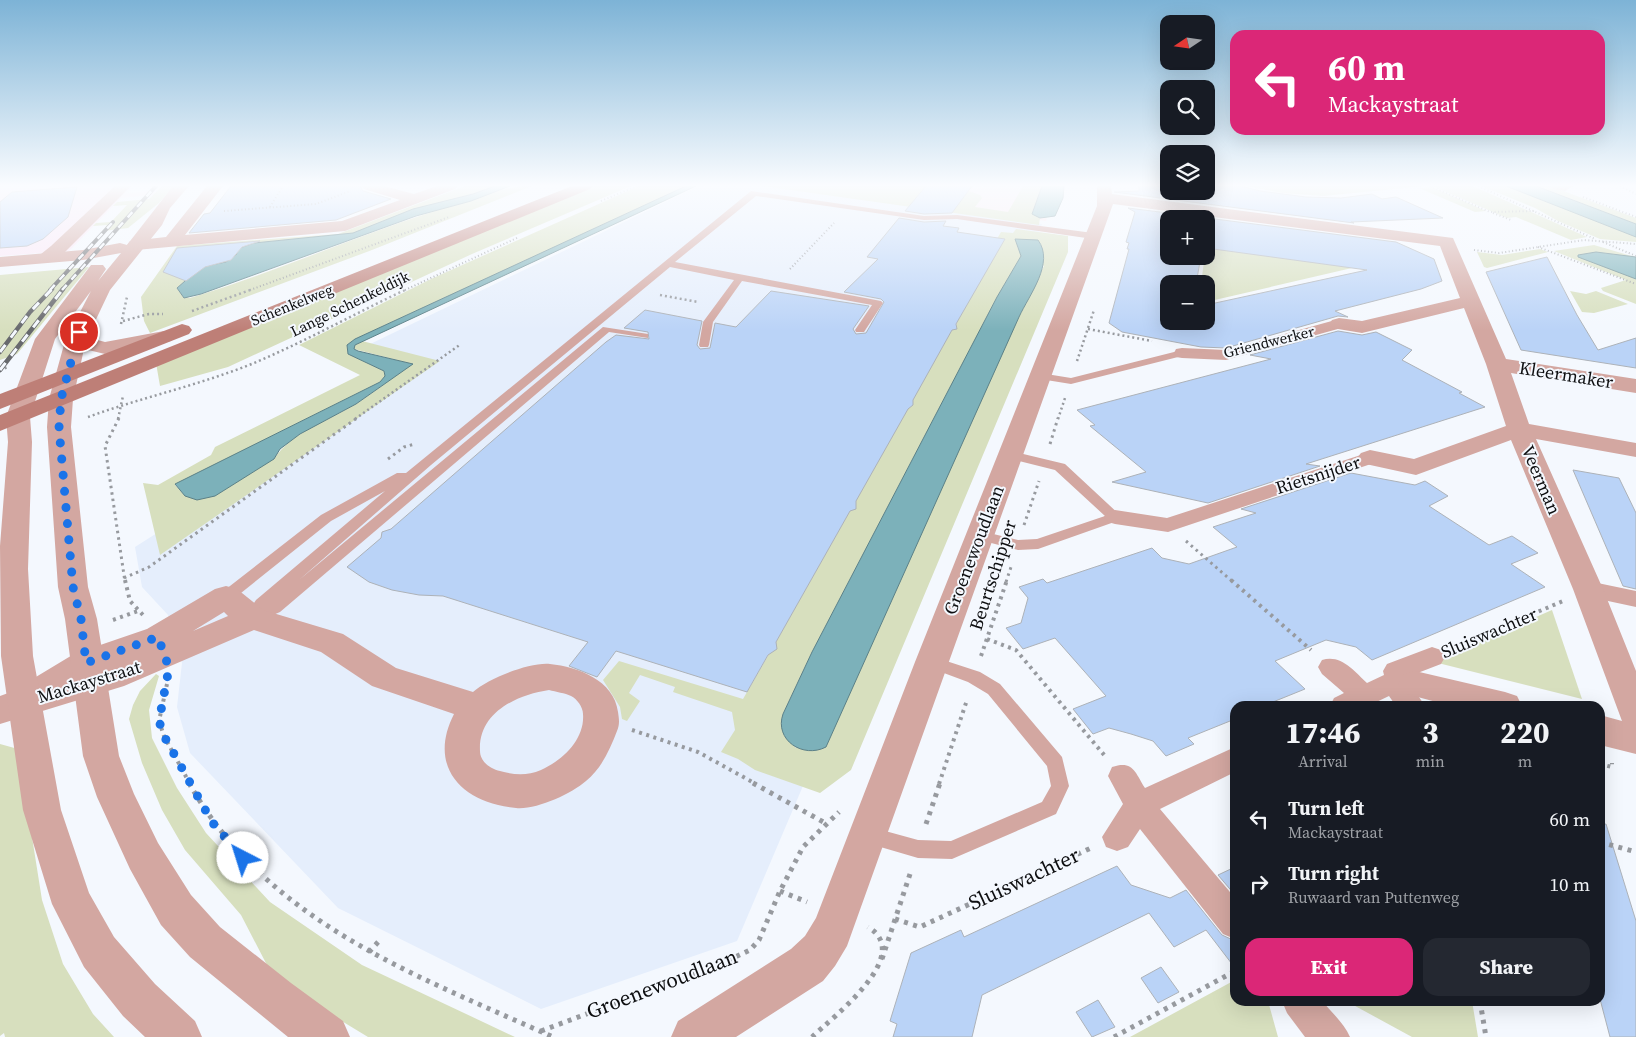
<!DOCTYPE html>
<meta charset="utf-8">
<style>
body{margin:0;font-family:"Source Serif 4",serif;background:#242831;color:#f1f3f6;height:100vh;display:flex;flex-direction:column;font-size:19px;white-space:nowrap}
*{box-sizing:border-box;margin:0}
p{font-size:16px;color:#9ea1a6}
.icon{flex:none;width:28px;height:28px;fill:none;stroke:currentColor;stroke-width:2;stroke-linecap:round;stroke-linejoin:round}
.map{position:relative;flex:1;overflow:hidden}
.sheet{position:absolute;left:1230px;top:701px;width:375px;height:305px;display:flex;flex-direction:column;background:#171b24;border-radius:15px;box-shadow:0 5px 20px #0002}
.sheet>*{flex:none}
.top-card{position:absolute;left:1230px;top:30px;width:375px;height:105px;border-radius:15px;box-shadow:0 5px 20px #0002;background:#db2777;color:#fff;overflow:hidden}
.needle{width:32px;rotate:257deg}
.fabs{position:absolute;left:1160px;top:15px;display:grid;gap:10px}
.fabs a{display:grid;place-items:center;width:55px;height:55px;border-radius:10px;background:#171b24;box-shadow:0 5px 20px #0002;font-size:25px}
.pin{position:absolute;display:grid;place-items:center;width:42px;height:42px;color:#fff;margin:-21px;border:2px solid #fff;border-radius:50%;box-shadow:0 1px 5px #0007}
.me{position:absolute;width:55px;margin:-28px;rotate:320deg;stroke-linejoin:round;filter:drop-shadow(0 0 4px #0008)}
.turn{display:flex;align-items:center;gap:18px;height:105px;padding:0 15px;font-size:22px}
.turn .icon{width:65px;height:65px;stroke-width:2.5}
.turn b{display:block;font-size:35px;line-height:42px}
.eta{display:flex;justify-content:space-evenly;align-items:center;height:85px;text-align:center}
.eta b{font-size:30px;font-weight:800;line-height:35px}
.primary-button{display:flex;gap:10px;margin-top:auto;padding:10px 15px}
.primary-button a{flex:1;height:58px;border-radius:15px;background:#db2777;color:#fff;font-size:20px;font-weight:800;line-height:58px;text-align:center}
.primary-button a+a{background:#242831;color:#f1f3f6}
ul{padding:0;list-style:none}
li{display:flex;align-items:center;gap:15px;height:65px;padding:0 15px}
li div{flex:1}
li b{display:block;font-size:19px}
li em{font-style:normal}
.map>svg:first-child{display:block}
.built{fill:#e5eefc}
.industrial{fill:#fbe7f6}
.education{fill:#fce8ee}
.green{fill:#d7dfbe;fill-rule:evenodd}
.water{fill:#7cb1ba;stroke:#5b8087}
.building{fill:#bad3f7;stroke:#adb2b8;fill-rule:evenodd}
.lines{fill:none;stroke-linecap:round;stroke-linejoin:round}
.path-far4{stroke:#979a9f;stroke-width:2;stroke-dasharray:1 2.5;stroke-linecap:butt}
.path-far3{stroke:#979a9f;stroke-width:2.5;stroke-dasharray:2 3;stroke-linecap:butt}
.path-far2{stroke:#979a9f;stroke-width:3;stroke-dasharray:2.5 4;stroke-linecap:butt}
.path-far1{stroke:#979a9f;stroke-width:4;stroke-dasharray:3 4.5;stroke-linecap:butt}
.path{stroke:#979a9f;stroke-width:5;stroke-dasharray:4 5.5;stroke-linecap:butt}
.service{fill:#d3a7a1;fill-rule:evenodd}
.pedestrian{fill:#d3a7a1;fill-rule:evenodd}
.minor{fill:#d3a7a1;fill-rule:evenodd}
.tertiary{fill:#d3a7a1;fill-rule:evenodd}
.secondary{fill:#be7f77;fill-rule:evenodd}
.rail-far1-casing{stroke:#67696d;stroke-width:4}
.rail-casing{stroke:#67696d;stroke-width:4.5}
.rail-far1{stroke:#f4f8fe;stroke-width:2.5;stroke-dasharray:7;stroke-linecap:butt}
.rail{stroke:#f4f8fe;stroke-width:3;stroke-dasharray:9;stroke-linecap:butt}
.route{stroke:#1a73e8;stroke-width:9;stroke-dasharray:0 16.2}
.labels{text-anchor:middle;stroke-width:4;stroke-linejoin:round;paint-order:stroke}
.far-street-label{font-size:15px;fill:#0d0e10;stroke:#f4f8fe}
.street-label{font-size:18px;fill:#0d0e10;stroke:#f4f8fe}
.near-street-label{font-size:21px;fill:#0d0e10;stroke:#f4f8fe}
</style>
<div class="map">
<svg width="1636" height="1037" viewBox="0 0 1636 1037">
<rect width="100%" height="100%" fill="#f4f8fe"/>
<path class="built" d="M699 186H763L1042 224 737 941 541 1009 338 908 190 753 177 707 182 663 168 615 142 587 135 547 424 363 364 347Z"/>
<path class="industrial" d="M0 186H160L131 188 127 193 157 190 153 195 121 198 69 251 0 256Z"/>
<path class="education" d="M769 186H1054L1046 221Z"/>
<g class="green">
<path d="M162 186H174L159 203 128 228 103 231 107 225 93 226 96 223 111 222 127 205 113 206 117 202 149 199Z"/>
<path d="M465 186H495L473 194 413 209 353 233 254 243 235 250 237 255 226 262 201 267 177 288 183 297 190 298C281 271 367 230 459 204 486 196 502 186 532 186L372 250 150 333 144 321 141 297 177 246 338 234Z"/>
<path d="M595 186H631L472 254 228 367 160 386 156 363Z"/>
<path d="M639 186H686L355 339 347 345 348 354 384 371 385 376 380 382 175 485 185 496 274 459C293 431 328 421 356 404 375 392 393 377 412 364L354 349 355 345 362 341 440 361 160 555 143 483 158 485 211 455 215 447 360 375 299 345 431 279Z"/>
<path d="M762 186H926L969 191 980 195 982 198 975 207 1008 212 1023 186H1042L1032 213 1040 218 1039 225Z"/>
<path d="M1246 186H1425L1323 196 1283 193Z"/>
<path d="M1432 186H1473L1587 237 1571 240 1516 217 1507 218Z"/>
<path d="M1481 186H1506L1636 237V242L1600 239 1558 221 1535 208Z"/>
<path d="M1536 186H1550L1636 218V224Z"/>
<path d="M1432 187 1486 211 1475 212 1419 188Z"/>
<path d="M1016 229 1068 236V252L851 770 820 793 755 770 738 759 721 752 735 730 732 712 673 692 675 687 640 675 629 693 640 701 627 721 622 719 620 707 603 680 619 661 743 699 769 654 776 649V642L908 408 913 405 912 401 952 330 955 329 968 289 1001 232 1013 233ZM1017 246 1044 266 796 748C786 736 778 729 783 714L812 652 997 297 1021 256Z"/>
<path d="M1594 245 1635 257 1596 252 1578 255 1636 279V304L1603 291 1601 288 1626 280 1554 251Z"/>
<path d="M1206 247 1352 268 1206 302V284H1201Z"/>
<path d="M1540 249 1548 252 1487 268 1484 267 1477 252 1502 255Z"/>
<path d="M89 267 17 354 0 360V275Z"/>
<path d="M1570 291 1586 294 1596 291 1628 304 1594 313 1582 312Z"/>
<path d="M1552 610 1582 699 1438 663 1437 660Z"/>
<path d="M156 674 159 676 149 710 152 738 177 788 206 833 270 902 362 965 515 1037H368L289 989 269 969 241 915 185 850 162 810 142 763 129 719 133 705 140 691Z"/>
<path d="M0 744 18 749 42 900 63 964 93 1014 114 1037H5L4 1033 0 1036Z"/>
<path d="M1235 980V1001H1268L1278 1037H1130Z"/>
<path d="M1346 1001H1472L1478 1037H1412Z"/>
</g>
<g class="water">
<path d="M495 186H510L471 201 416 216 201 294 184 298 177 288 201 267 226 262 237 254 234 250 254 243 353 233 413 209 473 194Z"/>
<path d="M686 186H696L355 345 354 349 358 351 413 364 356 404 300 434 280 449 274 459 215 496 197 500 185 496 175 484 380 382 385 376 384 371 348 354 347 345 355 339Z"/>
<path d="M1042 186H1064L1063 198 1055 216 1040 218 1032 214Z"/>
<path d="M1506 186H1536L1636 224V237Z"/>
<path d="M1015 239 1038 240C1055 263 1029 295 1019 317L826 747C803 759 774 740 783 714L812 652 997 297 1021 256Z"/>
<path d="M1596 252 1636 257V279L1578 257V255Z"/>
</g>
<g class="building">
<path d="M231 186H360L363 191 391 199 336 220 189 233 204 214 210 213Z"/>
<path d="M926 186H972L952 213 924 214 905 211Z"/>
<path d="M1139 186H1169V191H1206V186H1241L1260 191 1306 197 1341 198 1372 194 1382 199 1396 197 1443 218 1351 222 1354 223 1114 192 1139 191Z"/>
<path d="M77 187 68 217 43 239 27 246 0 248V202L12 192Z"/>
<path d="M1128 208 1396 242 1434 259 1442 281 1421 289 1335 311 1348 317 1338 316 1226 348 1201 347 1122 332 1109 323 1129 249H1127L1129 243 1126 242 1135 212ZM1169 219H1206V248L1367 270 1206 305V321H1169V284H1196L1201 256H1169Z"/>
<path d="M899 218 924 222 946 221 943 226 959 228 957 232 1005 239 956 324 957 329 952 330 913 400V405L908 409 856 501V509L850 511 776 642 777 649 768 655 747 692 616 651 597 677 569 666 588 642 443 596 419 595 392 590 369 582 347 567 381 538 382 532 391 529 606 342 616 335 649 339 648 332 624 328 645 310 702 321 697 345 700 349 710 348 715 323 736 327 771 291 869 306 853 329 856 334 866 333 884 302 881 299 844 292 878 259 867 257Z"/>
<path d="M260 241 242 247 231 260 205 267 186 281 163 272 177 248Z"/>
<path d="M1547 257 1577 315 1598 350 1636 338V368L1521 350 1486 272Z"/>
<path d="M1338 331 1362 335 1376 332 1412 350 1402 360 1462 392 1459 393 1485 407 1306 464 1320 466 1208 503 1112 482 1146 472 1090 426 1095 425 1077 410 1271 359 1250 355Z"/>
<path d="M1573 470 1619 478 1636 513V589L1623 586Z"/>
<path d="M1351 473 1415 485 1425 481 1448 496 1429 506 1489 545 1512 536 1538 553 1511 564 1545 587 1372 660 1356 647 1326 640 1275 661 1305 689 1263 706H1235V719L1188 738 1194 744 1166 756 1153 741 1131 734 1109 728 1093 734 1073 709 1106 696 1055 638 1023 649 1006 628 1021 623 1028 598 1019 587 1043 579 1047 583 1152 548 1162 558 1189 564 1237 547 1213 527 1256 513 1241 509Z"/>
<path d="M1606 824 1636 921V1037H1610L1600 999V825Z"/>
<path d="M1117 866 1131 885 1170 898 1186 890 1222 935 1235 941V968L1206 930 1174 947 1149 913 982 995 972 1037H893L897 1024 890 1021 911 953 961 930 964 937Z"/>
<path d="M1235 867V895L1218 875Z"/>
<path d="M1161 967 1179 992 1158 1003 1141 978Z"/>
<path d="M1098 1000 1115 1027 1092 1037 1076 1012Z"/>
</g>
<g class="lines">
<g class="path-far4">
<path d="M1430 186 1490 212 1534 211"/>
<path d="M1478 186 1595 239"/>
<path d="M1620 186 1636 194"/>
<path d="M1583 197 1636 217"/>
<path d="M601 201 637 186"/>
<path d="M270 207 283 186"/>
<path d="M224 211 316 204 350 191"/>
<path d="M1493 213 1511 220"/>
<path d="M1603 242 1636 256"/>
<path d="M1538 247 1636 284"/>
<path d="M1474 250 1499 253 1584 240 1636 244"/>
<path d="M790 269 834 223"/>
<path d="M250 290 449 217"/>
<path d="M405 290 519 237"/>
</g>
<g class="path-far3">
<path d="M660 295 698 302"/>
<path d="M192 311 253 289"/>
<path d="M123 321 149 314H163"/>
<path d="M121 324 127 297"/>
<path d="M1088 329 1152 341"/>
<path d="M1077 361 1094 310"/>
<path d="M0 370 8 367"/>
<path d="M88 417C143 397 200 385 254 363 306 341 356 313 407 289"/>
<path d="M118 419 123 396"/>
<path d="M355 419 461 344"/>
<path d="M1058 419 1065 398"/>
</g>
<g class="path-far2">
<path d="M119 418 105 446 125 582"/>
<path d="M1050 444 1058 418"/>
<path d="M388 459 404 447 415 444"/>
<path d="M1024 525 1039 481"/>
<path d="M1186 541 1233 582"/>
<path d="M124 578 149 567 357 418"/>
<path d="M1006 582 1012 564"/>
</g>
<g class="path-far1">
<path d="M125 580 130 601 143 615"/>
<path d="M1231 580 1311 650"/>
<path d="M113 620 138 611"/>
<path d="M987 639 1016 650 1105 756"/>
<path d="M1456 647 1563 601"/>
<path d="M981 656 1007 580"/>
<path d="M167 684 159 721 164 736 190 784"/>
<path d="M632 730 698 752 756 784"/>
<path d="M1600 764 1612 767V763"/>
<path d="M939 784 967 700"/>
</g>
<g class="path">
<path d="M189 783C267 922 415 975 553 1037"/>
<path d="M753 783 827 824"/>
<path d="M926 824 940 783"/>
<path d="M1600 842 1636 852"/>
<path d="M780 891 807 902"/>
<path d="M895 919 920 927 1091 848"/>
<path d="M369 952 379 941"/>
<path d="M882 959 911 871"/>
<path d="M1480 1001 1486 1037"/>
<path d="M541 1031 725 962 750 950 759 940 780 891 803 847 839 812"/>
<path d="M812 1037C833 1017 915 955 868 927"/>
<path d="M1114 1037 1235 971"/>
</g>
<g class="service">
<path d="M751 191 924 216 957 215 1093 233 1097 236 1093 239 957 219 924 220 756 196 675 262 881 301 883 303 864 332H856L855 330 872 305 742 281 713 322 709 345 708 347H700L699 345 703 322 734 280 670 267 431 465 299 580 603 327 648 334V338L609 332 280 612 252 624 246 622 244 618 256 600 385 491 331 521 231 601H221L218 597 221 593 321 515 397 473H406Z"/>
<path d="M1182 350 1187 353 1186 355 1071 384 1040 379 1034 376 1040 373 1071 378Z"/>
<path d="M1011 451 1065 464 1122 517 1120 520 1038 549 1018 550 976 539 974 536 976 533 981 531 1018 540 1037 539 1105 516 1055 470 1007 458 1005 455Z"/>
<path d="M931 656 980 672 1000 684 1062 757 1069 786 1056 814 952 859 918 858 860 841 857 835 860 829 867 826 918 840 951 841 1042 802 1051 786 1047 766 988 694 968 682 925 666 923 662 925 658Z"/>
</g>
<g class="pedestrian">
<path d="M1339 319 1347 324 1345 327 1226 360 1182 358 1176 357 1174 353 1176 349 1182 348 1226 350Z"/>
<path d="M1370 452 1377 454 1380 458 1377 462 1168 532 1115 524 1108 522 1104 517 1108 512 1115 510 1167 518Z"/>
<path d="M1588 581 1636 591V607L1580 595 1576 589 1580 583Z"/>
<path d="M1432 647 1441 650 1445 657 1441 664 1415 674 1424 677 1428 684 1424 691 1417 694 1425 706H1396L1389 696 1368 706H1330L1334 698 1344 693 1322 674 1318 667 1322 660C1341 654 1354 671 1367 683L1384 675 1383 671 1387 664Z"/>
<path d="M1235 747V772L1160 809 1235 898V939L1223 934 1140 829 1128 847 1117 851 1106 847 1102 837 1123 804 1108 776 1112 767C1133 760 1135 772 1145 788Z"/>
<path d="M1282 1001H1322C1332 1013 1344 1023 1350 1037H1305L1287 1013Z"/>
</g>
<g class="minor">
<path d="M115 186H131L63 254 51 262H39L36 258 51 246Z"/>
<path d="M207 186H223L185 235 342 221 400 200 364 189 362 186H384L414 194 437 186H458L455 189 345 231 136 250 130 249 127 245 130 241 166 237Z"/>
<path d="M1097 186H1111L1112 194 1453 238 1506 359 1636 379V393L1511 373 1529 424 1636 443V457L1536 439 1603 589 1636 671V754L1600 745V715L1622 721 1573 589 1511 440 1416 475 1361 463 1357 458 1361 453 1370 450 1414 459 1506 426 1486 364 1464 308 1362 333 1332 328 1329 324 1332 320 1339 318 1362 321 1460 298 1440 246 1113 204 847 946 835 966 823 981 736 1037H671L678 1021 791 949 805 936 816 918 915 662 1097 206Z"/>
<path d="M1551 186H1573L1565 191 1554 189Z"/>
<path d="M226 586 237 589 263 610 343 634 396 668 473 692C488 679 529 662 550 664 578 667 614 680 618 712 619 719 620 724 617 731 610 749 602 768 586 781 571 794 536 810 516 808 462 803 427 767 454 714L372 686 321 652 254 630 124 686 0 724V696L11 692 74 654 147 629 215 589ZM224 612 228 616 193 631ZM549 690C556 692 565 693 571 696 577 699 583 707 583 714 585 739 563 760 541 770 527 776 514 775 500 771 490 769 480 761 480 751 478 713 516 695 549 690Z"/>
<path d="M1415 671 1505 692 1517 696 1522 706H1451L1403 693 1398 684 1403 675Z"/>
</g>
<path class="tertiary" d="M173 186H189L170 208 162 225 110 290 90 332 94 339 105 342 164 331 171 333 174 337 171 341 105 354 84 349 73 399 71 427 88 587 97 619 119 756 134 794 158 843 191 895 220 927 291 983 343 1021 350 1037H288L190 957 161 925 130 869 97 797 83 756 65 619 58 587 47 427 49 399 65 341 91 291 55 339 30 417 32 442 28 569 33 656 61 810 89 893 114 937 155 984 195 1021 202 1037H145L123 1016 84 967 52 904 23 810 1 656 0 546 8 442 6 417 35 339 91 265H103L106 269 98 281 121 253 83 260 0 267V257L83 250 120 243 127 245Z"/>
<g class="secondary">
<path d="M572 186H593L590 189 0 431V415Z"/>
<path d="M182 324 189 326 192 330 189 334 0 409V394Z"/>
</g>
<g class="rail-far1-casing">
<g id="rail-far1">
<path d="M50 290 113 222"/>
<path d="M62 290 156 186"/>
</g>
</g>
<g class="rail-casing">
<g id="rail">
<path d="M0 352 30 312 52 289"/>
<path d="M0 370 63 289"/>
</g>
</g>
<use href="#rail-far1" class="rail-far1"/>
<use href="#rail" class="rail"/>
</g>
<linearGradient id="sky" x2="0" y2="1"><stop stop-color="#7db3d6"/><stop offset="0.56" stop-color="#fafcff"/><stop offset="1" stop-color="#fafcff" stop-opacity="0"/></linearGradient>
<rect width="1636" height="331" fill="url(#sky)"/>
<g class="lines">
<path class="route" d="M79 332 61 399 59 428 73 587 81 619 86 663 158 637 169 668 159 721 164 736 212 822 243 858"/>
</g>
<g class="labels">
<g class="far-street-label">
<text transform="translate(350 304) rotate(-26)" y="5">Lange Schenkeldijk</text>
<text transform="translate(292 305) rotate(-22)" y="5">Schenkelweg</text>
<text transform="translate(1269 342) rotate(-14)" y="5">Griendwerker</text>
</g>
<g class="street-label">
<text transform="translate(1566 375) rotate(9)" y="6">Kleermaker</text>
<text transform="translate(1318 475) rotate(-18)" y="6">Rietsnijder</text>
<text transform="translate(1541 480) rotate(67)" y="6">Veerman</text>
<text transform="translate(974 550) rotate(-69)" y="6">Groenewoudlaan</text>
<text transform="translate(993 575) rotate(-72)" y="6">Beurtschipper</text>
<text transform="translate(1489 633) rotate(-23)" y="6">Sluiswachter</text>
<text transform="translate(89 682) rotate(-17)" y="6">Mackaystraat</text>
</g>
<g class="near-street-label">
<text transform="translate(1024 879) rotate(-25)" y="7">Sluiswachter</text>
<text transform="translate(662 984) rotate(-21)" y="7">Groenewoudlaan</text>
</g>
</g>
</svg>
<div class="fabs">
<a><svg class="needle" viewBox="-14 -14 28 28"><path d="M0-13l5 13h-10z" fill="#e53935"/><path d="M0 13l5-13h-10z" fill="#9ea1a6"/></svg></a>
<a><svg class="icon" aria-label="search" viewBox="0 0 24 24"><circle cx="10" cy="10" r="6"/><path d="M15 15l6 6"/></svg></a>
<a><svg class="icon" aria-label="layers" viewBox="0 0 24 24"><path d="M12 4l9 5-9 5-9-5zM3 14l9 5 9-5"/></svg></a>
<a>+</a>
<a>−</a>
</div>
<div class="pin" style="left:79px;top:332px;background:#d93025"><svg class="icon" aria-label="arrive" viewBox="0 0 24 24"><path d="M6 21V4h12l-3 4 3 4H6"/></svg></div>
<svg class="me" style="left:243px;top:858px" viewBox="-20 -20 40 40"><circle r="19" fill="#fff"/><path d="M0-13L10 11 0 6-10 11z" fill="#1a73e8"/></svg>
<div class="top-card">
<div class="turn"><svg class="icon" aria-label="left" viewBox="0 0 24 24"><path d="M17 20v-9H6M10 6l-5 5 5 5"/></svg><div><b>60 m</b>Mackaystraat</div></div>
</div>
<section class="sheet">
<div class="eta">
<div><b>17:46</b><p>Arrival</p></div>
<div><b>3</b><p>min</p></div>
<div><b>220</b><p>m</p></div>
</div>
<ul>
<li><svg class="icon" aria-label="left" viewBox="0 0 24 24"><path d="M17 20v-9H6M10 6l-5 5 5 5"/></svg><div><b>Turn left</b><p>Mackaystraat</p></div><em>60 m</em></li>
<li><svg class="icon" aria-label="right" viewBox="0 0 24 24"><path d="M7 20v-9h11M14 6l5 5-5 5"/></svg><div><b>Turn right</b><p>Ruwaard van Puttenweg</p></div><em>10 m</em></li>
</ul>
<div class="primary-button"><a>Exit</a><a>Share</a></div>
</section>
</div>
